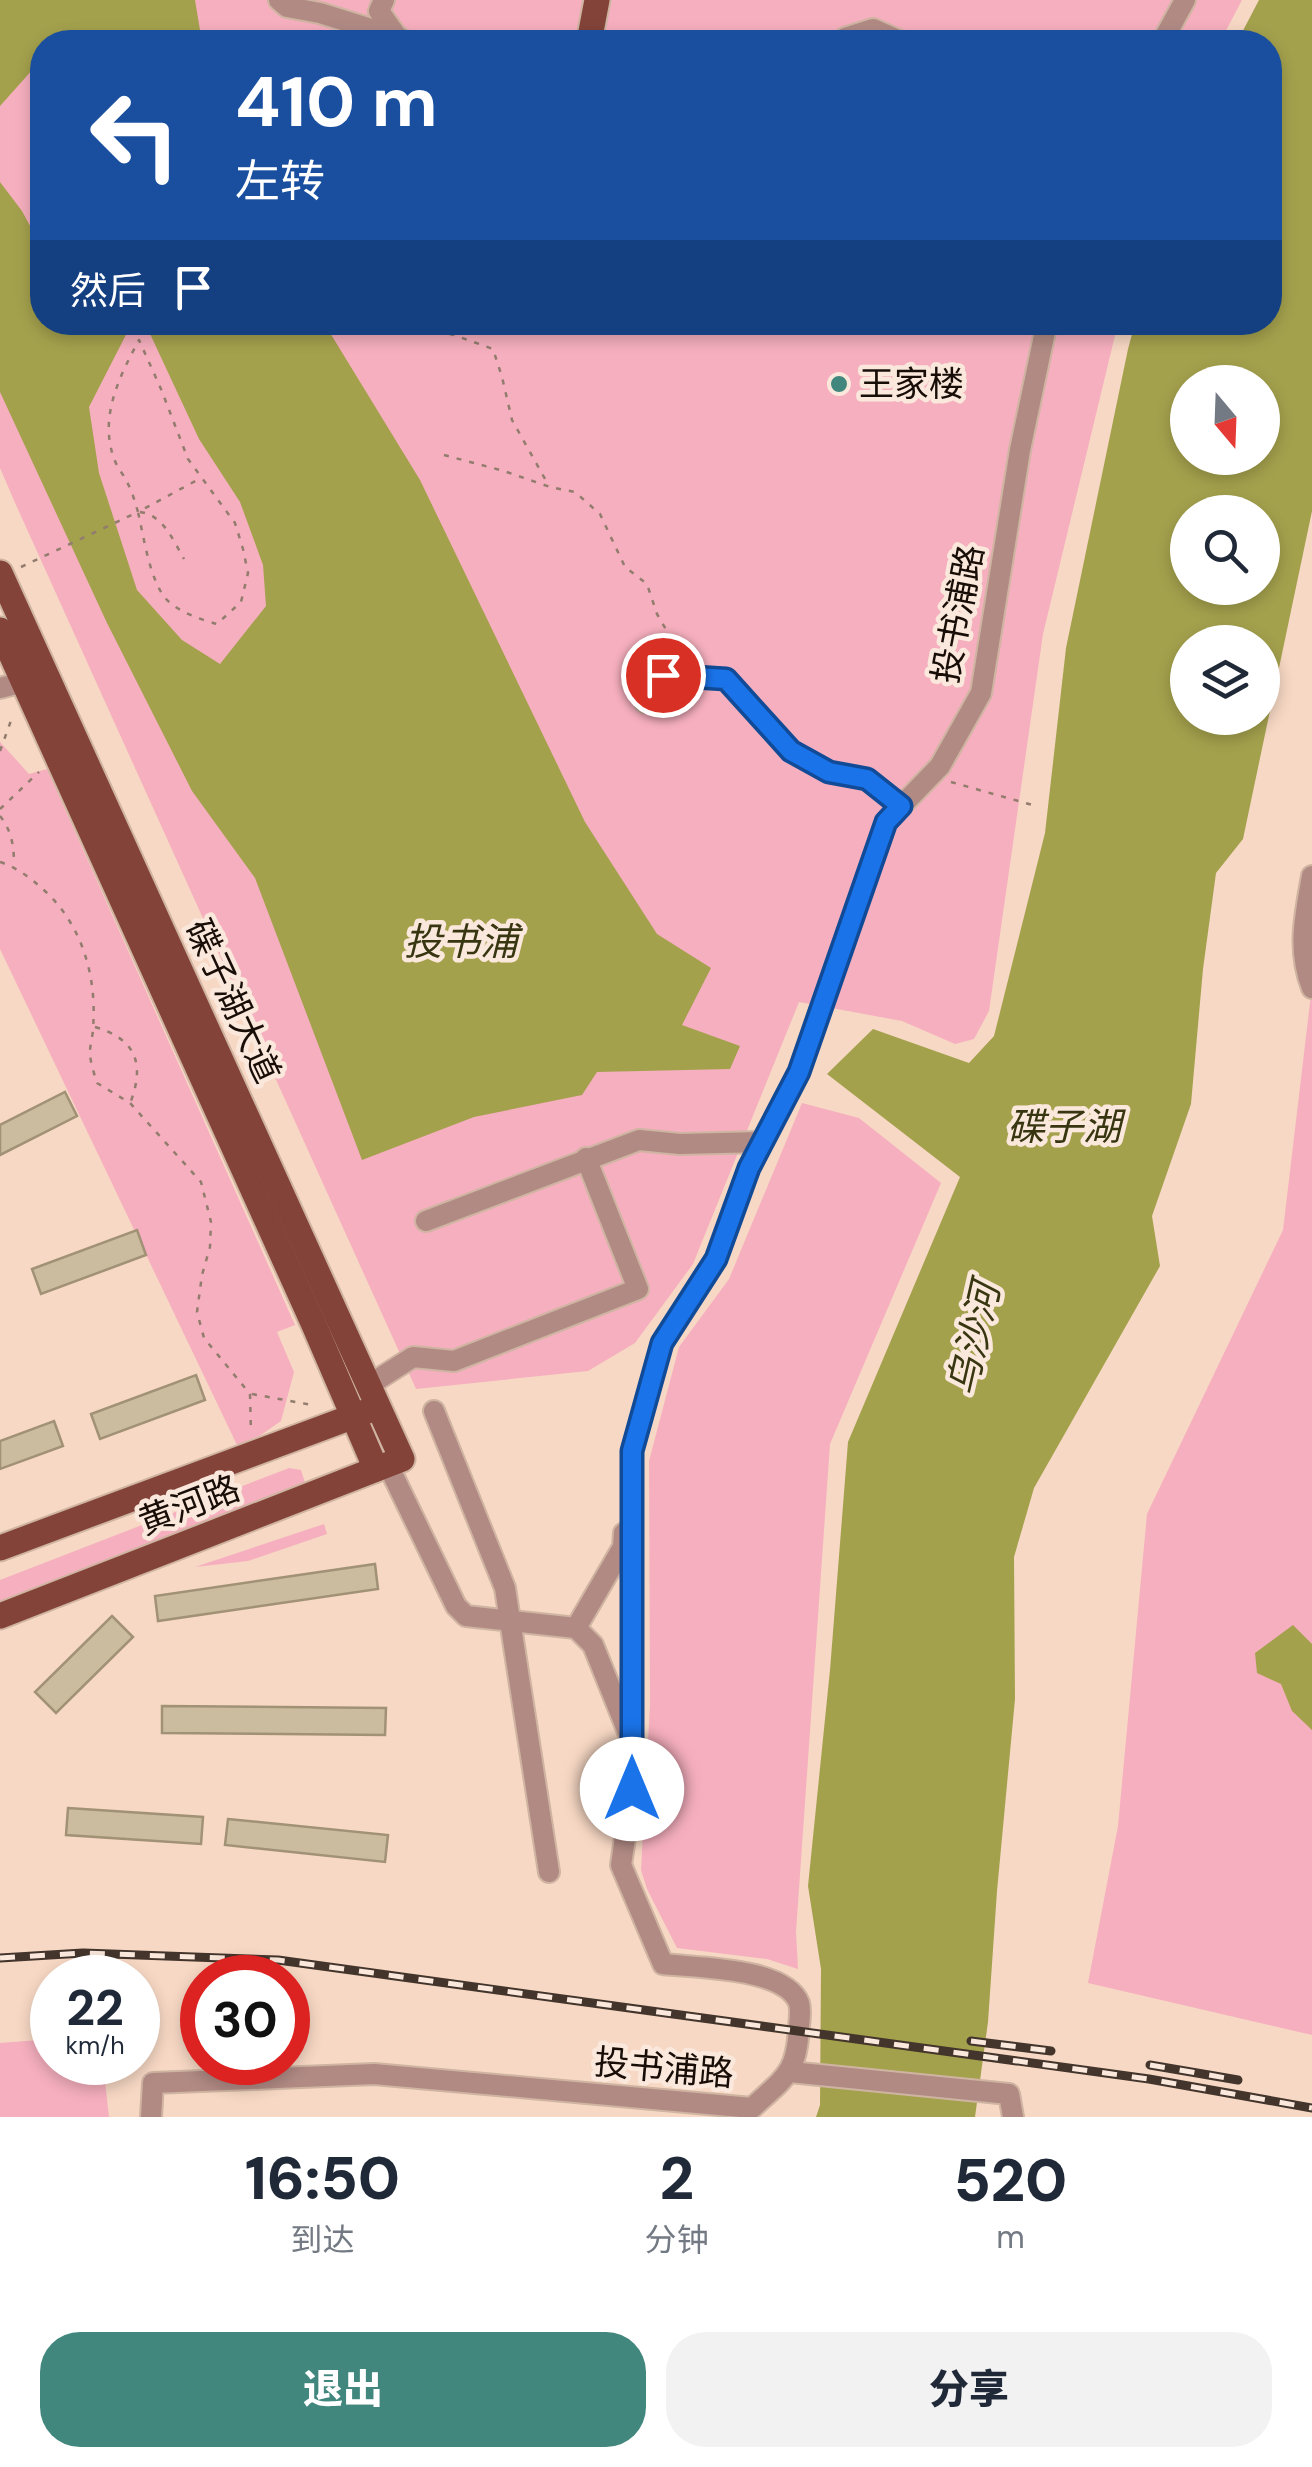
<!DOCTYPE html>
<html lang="zh">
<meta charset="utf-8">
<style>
body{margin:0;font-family:"DM Sans","Noto Sans SC",sans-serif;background:#f2f2f3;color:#1f2937;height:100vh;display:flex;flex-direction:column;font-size:38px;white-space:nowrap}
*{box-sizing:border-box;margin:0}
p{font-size:32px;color:#747a83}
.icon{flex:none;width:55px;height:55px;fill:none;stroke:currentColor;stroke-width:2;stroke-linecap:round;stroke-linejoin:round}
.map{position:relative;height:2117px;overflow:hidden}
.panel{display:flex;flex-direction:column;background:#fff;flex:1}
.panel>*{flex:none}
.guide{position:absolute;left:30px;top:30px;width:1252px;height:305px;border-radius:40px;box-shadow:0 5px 15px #0003;background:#1a4fa0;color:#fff;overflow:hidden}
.needle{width:65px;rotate:161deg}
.tools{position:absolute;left:1170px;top:365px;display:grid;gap:20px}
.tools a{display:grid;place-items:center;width:110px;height:110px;border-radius:50%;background:#fff;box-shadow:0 5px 15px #0003;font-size:50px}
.speed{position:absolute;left:30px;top:1955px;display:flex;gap:20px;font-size:50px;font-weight:700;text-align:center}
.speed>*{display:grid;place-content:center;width:130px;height:130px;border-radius:50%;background:#fff;box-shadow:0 5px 15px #0003;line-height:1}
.speed small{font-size:25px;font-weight:400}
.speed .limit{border:15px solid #d22;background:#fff;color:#111}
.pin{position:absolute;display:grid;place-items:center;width:85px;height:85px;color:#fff;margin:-42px;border:5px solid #fff;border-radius:50%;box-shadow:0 2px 10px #0007}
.me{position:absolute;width:110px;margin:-55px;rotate:0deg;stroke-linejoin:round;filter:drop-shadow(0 0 8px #0008)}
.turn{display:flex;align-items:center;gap:35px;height:210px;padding:0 40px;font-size:45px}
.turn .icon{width:130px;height:130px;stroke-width:2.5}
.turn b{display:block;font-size:70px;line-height:85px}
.then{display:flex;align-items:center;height:95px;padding:0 40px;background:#0003;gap:20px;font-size:38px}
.eta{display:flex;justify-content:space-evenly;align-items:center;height:170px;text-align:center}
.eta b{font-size:60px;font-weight:800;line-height:70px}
.button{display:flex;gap:20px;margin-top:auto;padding:20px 40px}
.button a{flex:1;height:115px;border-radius:40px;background:#41877e;color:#fff;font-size:40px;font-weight:800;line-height:115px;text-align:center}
.button a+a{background:#f2f2f3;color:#1f2937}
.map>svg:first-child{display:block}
.green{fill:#f6afbe}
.water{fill:#a4a14d;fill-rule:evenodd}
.building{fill:#ccbc9f;stroke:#a19175;stroke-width:2.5}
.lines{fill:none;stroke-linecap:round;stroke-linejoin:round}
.minor-casing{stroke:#cfb4a2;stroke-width:24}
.major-casing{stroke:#cfb4a2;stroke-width:29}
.path{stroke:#917c6d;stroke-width:2.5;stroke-dasharray:5 8;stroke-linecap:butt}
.minor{stroke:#b18a84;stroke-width:20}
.major{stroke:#834339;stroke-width:25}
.rail-casing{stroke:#43352b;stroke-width:9}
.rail{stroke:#fbe8dc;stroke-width:5;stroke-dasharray:15;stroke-linecap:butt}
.route-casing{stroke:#114b97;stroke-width:25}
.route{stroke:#1a73e8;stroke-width:18}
.poi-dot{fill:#41877e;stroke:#fbe8dc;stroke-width:4}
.labels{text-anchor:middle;stroke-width:9;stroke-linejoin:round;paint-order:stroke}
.poi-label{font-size:35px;fill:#180e07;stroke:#fbe8dc;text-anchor:start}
.street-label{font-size:35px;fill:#180e07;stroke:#fbe8dc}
.water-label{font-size:38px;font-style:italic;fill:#373611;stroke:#fbe8dc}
</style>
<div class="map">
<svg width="1312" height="2117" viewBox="0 0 1312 2117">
<rect width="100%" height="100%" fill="#f7d8c4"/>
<g class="green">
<path d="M0 0H1242L1220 42H42V322L1118 323 1043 634 989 1011 974 1039 955 1044 902 1021 799 1002 693 1264 635 1343 588 1371 416 1389 16 505 0 468Z"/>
<path d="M0 742 29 774 47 769 295 1325 277 1332 294 1372 281 1421 261 1435 237 1445 0 949Z"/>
<path d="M1312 986V2035L1088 1983 1118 1826 1147 1514 1283 1230Z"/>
<path d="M802 1103 859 1118 941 1183 830 1444 796 1932 798 1969 767 1959 677 1948 647 1889 641 1870 650 1705 649 1461 679 1347 729 1279Z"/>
<path d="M289 1468 301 1470 306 1486 0 1609V1580Z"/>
<path d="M324 1524 327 1534 248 1561 195 1567Z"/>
<path d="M52 2039V2062L103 2063 109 2117H0V2043Z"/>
</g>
<g class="water">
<path d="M0 0H195L202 42H42V59L0 106Z"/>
<path d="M1259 0H1312V511L1243 839 1216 873 1203 969 1191 1104 1152 1216 1160 1266 1034 1488 1014 1557 1015 1699 997 1891 988 2022 975 2117H816L820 2105 821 1969 808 1886 830 1670 848 1442 960 1177 827 1074 873 1029 969 1063 994 1036 1045 833 1066 648 1128 349 1135 323 1270 322V42H1237ZM1188 382H1262V458H1188ZM1188 512H1262V588H1188ZM1188 642H1262V718H1188Z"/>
<path d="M0 182 22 211 42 248V322L62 323 65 333 71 323H132L89 407 99 473 137 590 182 640 220 664 266 606 263 565 240 502 199 439 145 323H324L420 480 585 822 657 934 711 968 682 1025 740 1046 730 1069 597 1072 582 1095 474 1117 362 1160 255 878 192 791 107 623 0 392Z"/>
<path d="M1293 1625 1312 1644V1730L1292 1711 1281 1684 1257 1673 1255 1653Z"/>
</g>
<g class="building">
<path d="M65 1092 77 1116 0 1155V1125Z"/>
<path d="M137 1230 146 1255 41 1294 32 1269Z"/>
<path d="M196 1375 205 1400 100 1439 91 1414Z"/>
<path d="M54 1421 63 1446 0 1469V1441Z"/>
<path d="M375 1564 378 1589 158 1621 155 1596Z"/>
<path d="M112 1616 133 1637 56 1713 35 1692Z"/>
<path d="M162 1706 386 1708 385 1735 162 1733Z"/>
<path d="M68 1808 203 1817 201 1844 66 1835Z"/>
<path d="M228 1819 388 1835 385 1862 225 1845Z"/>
</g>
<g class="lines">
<g class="minor-casing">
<g id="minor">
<path d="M279 0 287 7 320 13 400 38 406 42"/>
<path d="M384 0 379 11 400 41"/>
<path d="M841 42 845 38 873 29 902 42"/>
<path d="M1162 42 1185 0"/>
<path d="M0 688 35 679"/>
<path d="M645 702 663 675 726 679 791 751 829 772 867 779 901 806"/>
<path d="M1312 876C1305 916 1297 949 1312 988"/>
<path d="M426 1221 639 1140 680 1144 762 1142"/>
<path d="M369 1385 413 1357 454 1361 638 1289 586 1158"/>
<path d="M434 1411 505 1588 549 1872"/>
<path d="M388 1465 456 1606 466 1616 576 1628"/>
<path d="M624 1533 623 1547 576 1628 593 1645 628 1732"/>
<path d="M790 2072 1009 2094 1013 2117"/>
<path d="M151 2117 153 2083 374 2074 752 2108C785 2077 797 2074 799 2026 800 2018 801 2010 799 2003 785 1967 696 1968 663 1964L621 1865 632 1789V1451L662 1343 716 1259 749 1168 799 1071 886 822 940 766 981 693 1020 450 1047 322"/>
</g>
</g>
<g class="major-casing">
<g id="major">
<path d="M589 42 597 0"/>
<path d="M0 573 402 1459 0 1616"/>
<path d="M0 630 314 1325 376 1469"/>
<path d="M0 1548 365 1412"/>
</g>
</g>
<g class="path">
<path d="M399 322 454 335 493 349 502 377 512 420 549 486"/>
<path d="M444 455 504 471 550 487 575 492 600 514 625 567 647 584 657 614 675 645 679 657"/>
<path d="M140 512C163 515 173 540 184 559"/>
<path d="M21 567 138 512C144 538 148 569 161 592 170 609 198 619 217 624L241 602 248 573 243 549 235 523 188 459 161 389 139 340C119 377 98 419 115 461 118 469 124 475 127 482 132 491 135 502 138 512L201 478"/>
<path d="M0 751 13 715"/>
<path d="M951 782 1036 806"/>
<path d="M0 809 39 772"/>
<path d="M0 816C12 831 14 847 14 865"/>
<path d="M0 862C18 868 32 879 46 892 83 927 97 978 93 1028 93 1036 90 1044 90 1052 90 1062 94 1073 97 1083L130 1103 201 1182 211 1222 210 1247 202 1275 197 1312 204 1338 250 1394 251 1433"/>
<path d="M95 1027C135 1039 145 1062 131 1101"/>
<path d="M252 1394 312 1405"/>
</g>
<use href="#minor" class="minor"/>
<use href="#major" class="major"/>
<g class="rail-casing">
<g id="rail">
<path d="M0 1958 83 1953 278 1960 1149 2079 1312 2108"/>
<path d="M971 2041 1051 2051"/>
<path d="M1150 2065 1238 2080"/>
</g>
</g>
<use href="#rail" class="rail"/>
</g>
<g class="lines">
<g class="route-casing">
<path id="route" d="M632 1789V1451L662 1343 716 1259 749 1168 799 1072 886 822 901 806 867 779 829 772 791 751 726 679 663 675"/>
</g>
<use href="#route" class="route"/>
</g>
<circle class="poi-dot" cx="839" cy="384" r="10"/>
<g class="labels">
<g class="poi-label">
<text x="859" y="396">王家楼</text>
</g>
<g class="street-label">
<text transform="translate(958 614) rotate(-79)" y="12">投书浦路</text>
<text transform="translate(233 1001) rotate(65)" y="12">碟子湖大道</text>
<text transform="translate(189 1505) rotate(-21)" y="12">黄河路</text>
<text transform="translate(664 2068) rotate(5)" y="12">投书浦路</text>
</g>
<g class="water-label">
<text x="461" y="955">投书浦</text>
<text x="1064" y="1140">碟子湖</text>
<text transform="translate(974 1339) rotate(-77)" y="13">乌沙河</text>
</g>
</g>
</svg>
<div class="tools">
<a><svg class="needle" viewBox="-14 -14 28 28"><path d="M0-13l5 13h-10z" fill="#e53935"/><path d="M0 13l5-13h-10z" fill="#747a83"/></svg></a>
<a><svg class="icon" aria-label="search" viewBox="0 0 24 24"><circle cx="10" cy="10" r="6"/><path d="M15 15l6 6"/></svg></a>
<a><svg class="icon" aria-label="layers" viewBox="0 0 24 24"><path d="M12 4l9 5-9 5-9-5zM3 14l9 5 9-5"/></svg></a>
</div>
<div class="speed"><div>22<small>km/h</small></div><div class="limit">30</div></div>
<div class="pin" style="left:663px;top:675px;background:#d93025"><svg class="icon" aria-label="arrive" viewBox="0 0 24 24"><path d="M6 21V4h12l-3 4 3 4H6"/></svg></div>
<svg class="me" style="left:632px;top:1789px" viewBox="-20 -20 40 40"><circle r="19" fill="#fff"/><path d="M0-13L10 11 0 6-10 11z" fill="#1a73e8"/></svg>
<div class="guide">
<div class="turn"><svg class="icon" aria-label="left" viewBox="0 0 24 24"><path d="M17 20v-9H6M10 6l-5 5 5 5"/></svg><div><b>410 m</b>左转</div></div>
<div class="then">然后<svg class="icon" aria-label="arrive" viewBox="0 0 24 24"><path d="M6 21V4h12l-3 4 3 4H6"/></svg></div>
</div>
</div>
<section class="panel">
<div class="eta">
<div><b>16:50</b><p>到达</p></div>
<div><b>2</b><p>分钟</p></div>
<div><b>520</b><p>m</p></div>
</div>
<div class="button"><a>退出</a><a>分享</a></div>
</section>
